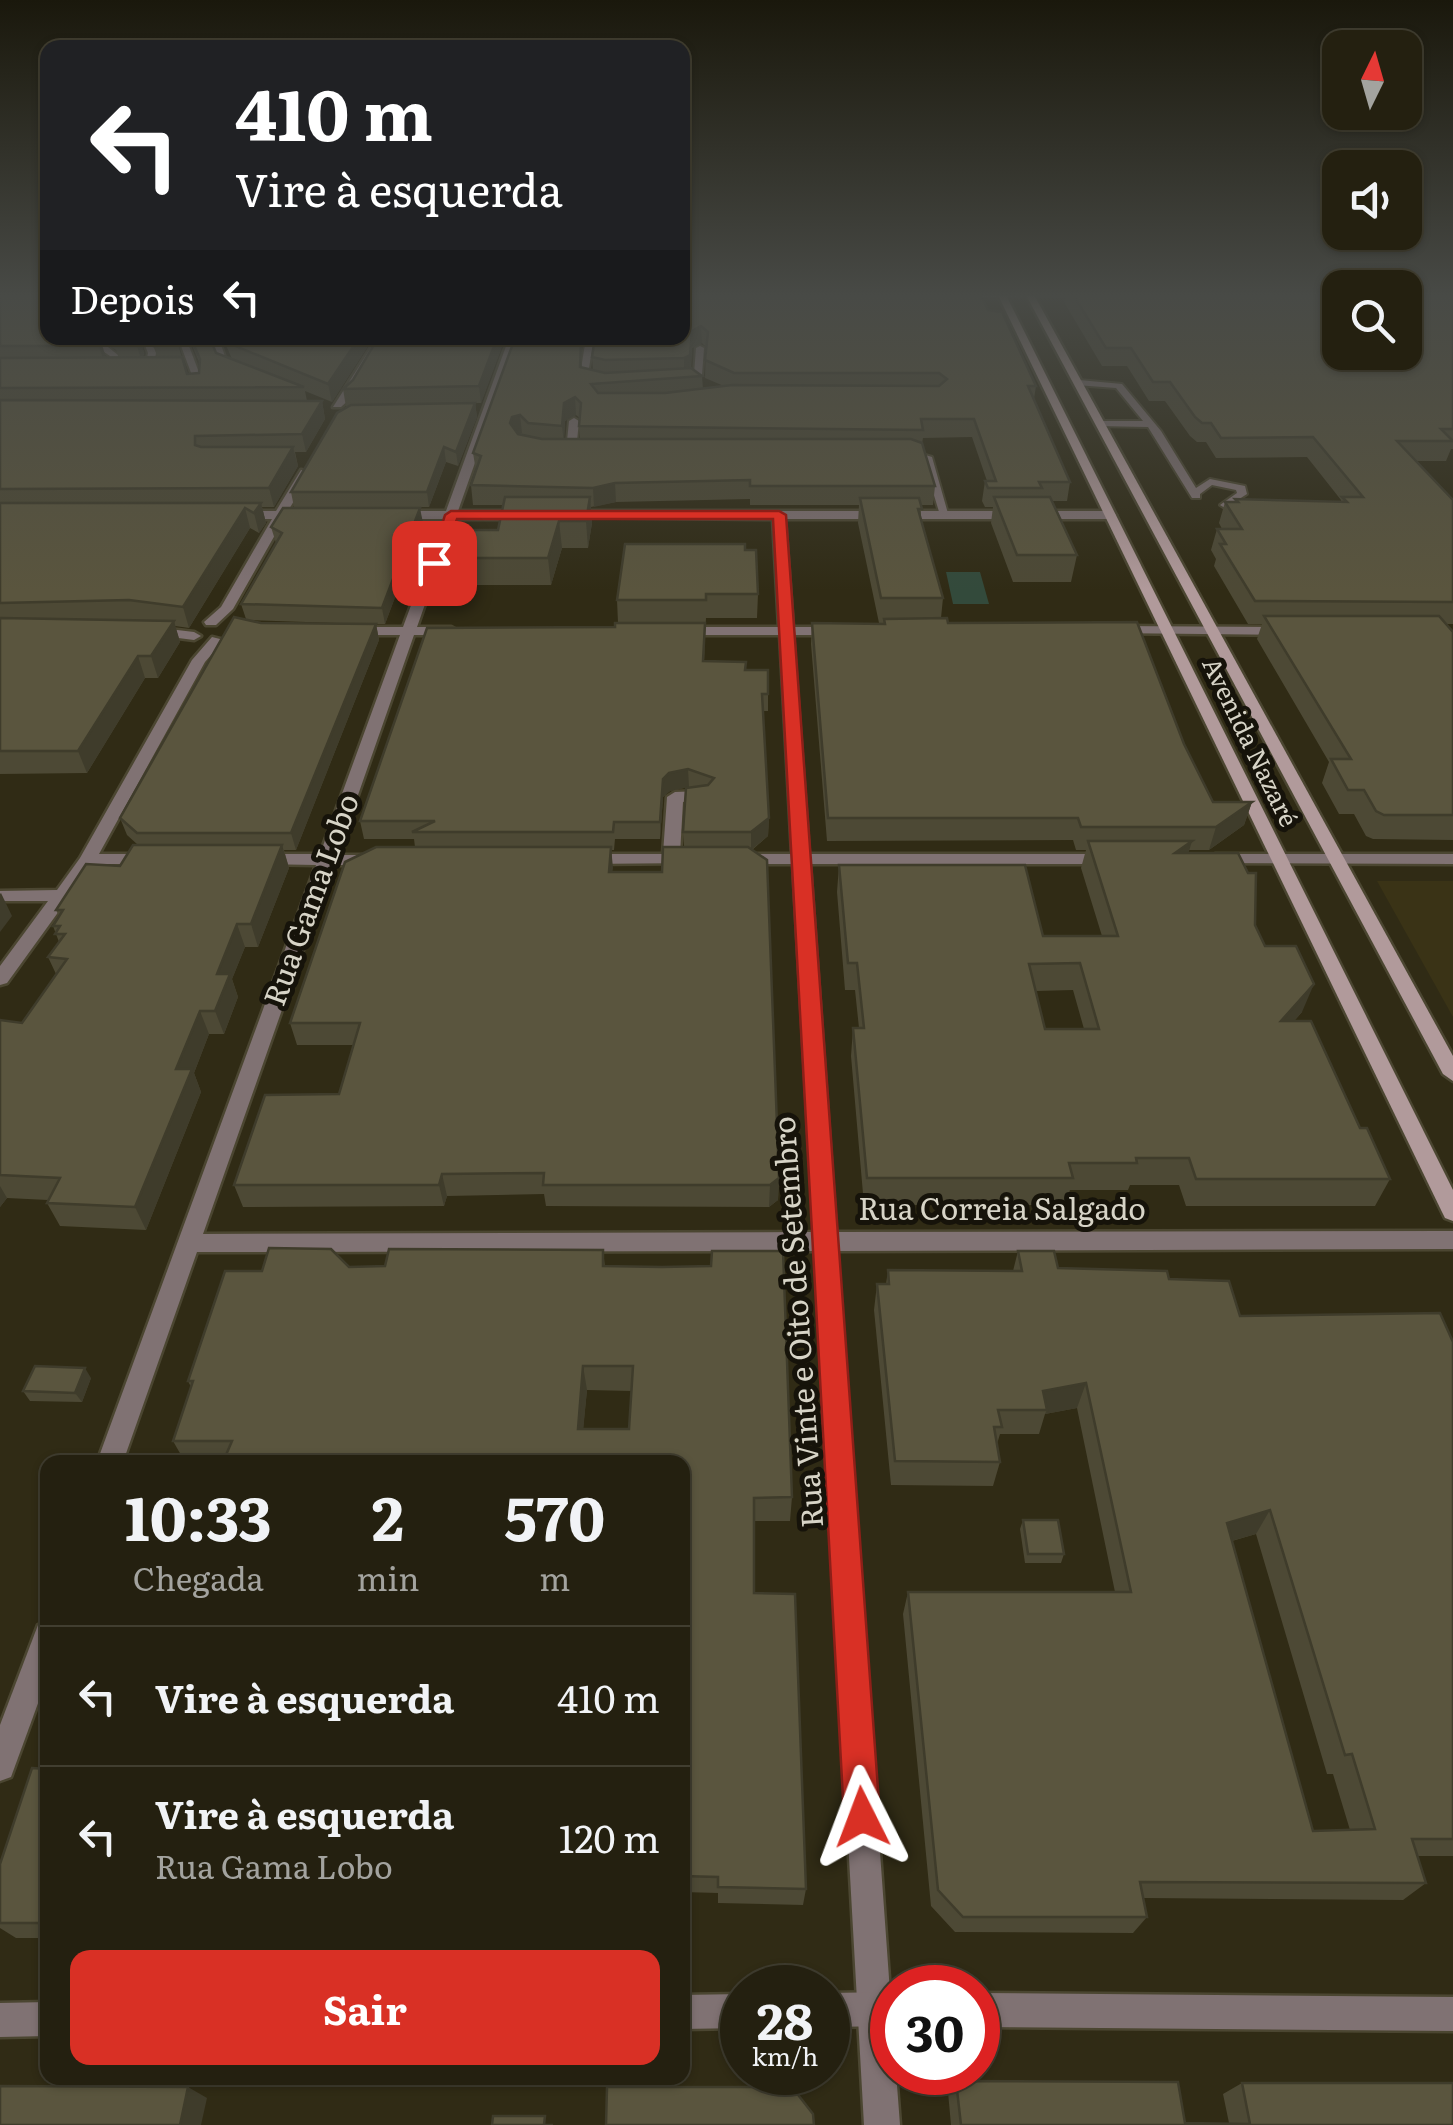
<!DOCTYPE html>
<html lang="pt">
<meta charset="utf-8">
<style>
body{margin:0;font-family:Literata,serif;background:#302d1e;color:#f1f3f6;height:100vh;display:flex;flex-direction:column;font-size:38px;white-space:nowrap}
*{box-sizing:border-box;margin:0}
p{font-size:32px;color:#a3a39f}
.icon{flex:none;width:55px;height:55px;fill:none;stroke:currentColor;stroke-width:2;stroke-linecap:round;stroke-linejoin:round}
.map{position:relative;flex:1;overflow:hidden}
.drawer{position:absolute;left:40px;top:1455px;width:650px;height:630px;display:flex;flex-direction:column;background:#242010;border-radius:20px;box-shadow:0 2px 8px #0004,0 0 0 2px #413e30}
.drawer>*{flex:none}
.guide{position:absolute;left:40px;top:40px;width:650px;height:305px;border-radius:20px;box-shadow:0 2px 8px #0004,0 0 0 2px #413e30;background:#202124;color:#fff;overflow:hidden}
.needle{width:65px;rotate:5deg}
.tools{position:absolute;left:1322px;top:30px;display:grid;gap:20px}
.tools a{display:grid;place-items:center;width:100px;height:100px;border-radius:20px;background:#242010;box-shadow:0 2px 8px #0004,0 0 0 2px #413e30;font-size:50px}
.speed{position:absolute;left:720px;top:1965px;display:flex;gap:20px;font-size:50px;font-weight:700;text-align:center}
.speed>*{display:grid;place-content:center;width:130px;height:130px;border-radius:50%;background:#242010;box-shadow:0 2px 8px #0004,0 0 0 2px #413e30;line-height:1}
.speed small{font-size:25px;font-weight:400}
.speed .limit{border:15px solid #d22;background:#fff;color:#111}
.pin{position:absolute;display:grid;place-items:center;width:85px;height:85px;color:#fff;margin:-42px;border-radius:20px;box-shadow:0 5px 15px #0006}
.me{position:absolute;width:110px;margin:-55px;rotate:357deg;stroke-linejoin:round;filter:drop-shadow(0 0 8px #0008)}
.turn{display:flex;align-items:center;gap:35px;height:210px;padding:0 30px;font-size:45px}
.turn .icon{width:130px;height:130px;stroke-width:2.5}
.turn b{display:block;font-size:70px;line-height:85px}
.then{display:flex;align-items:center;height:95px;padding:0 30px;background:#0003;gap:20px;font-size:38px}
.eta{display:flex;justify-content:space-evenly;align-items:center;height:170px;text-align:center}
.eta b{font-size:60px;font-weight:700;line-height:70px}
.cta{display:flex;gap:20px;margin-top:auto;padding:20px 30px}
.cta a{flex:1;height:115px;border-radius:20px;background:#d93025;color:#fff;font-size:40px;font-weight:700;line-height:115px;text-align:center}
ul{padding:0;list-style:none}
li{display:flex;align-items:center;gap:30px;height:140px;padding:0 30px;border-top:2px solid #413e30}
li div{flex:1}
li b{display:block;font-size:38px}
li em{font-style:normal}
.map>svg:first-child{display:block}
.built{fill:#3a3316}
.green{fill:#334a3b}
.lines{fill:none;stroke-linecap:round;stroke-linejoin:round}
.service-casing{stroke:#4b4631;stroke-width:4}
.minor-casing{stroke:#4b4631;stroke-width:5}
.tertiary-casing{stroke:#4b4631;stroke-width:5}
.secondary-casing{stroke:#4b4631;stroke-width:5}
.service{fill:#807273;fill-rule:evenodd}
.minor{fill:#807273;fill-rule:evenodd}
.tertiary{fill:#807273;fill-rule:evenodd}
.secondary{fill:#b19a9b;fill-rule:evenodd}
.wall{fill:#4d4935;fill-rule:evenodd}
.shaded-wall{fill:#3f3c2b}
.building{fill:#5a553e;stroke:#3f3c2b;stroke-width:2.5;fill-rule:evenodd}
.route{fill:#d93025;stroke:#8d1f18;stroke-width:2.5}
.labels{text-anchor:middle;stroke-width:10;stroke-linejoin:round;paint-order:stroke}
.far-street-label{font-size:25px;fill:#d7d4c7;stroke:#16130a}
.street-label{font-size:30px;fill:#d7d4c7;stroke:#16130a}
</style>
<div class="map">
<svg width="1453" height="2125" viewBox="0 0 1453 2125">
<rect width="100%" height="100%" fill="#302b15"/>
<path class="built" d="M1377 881H1453V1017Z"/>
<path class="green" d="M946 572H980L989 604H953Z"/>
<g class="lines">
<g class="service-casing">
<g id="service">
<path d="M142 338H150L156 353 153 370 149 373 134 370 145 367 148 353Z"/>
<path d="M178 338H186L201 378 200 390 193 388V378Z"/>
<path d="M211 338H219L226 360 237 367V371C218 370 216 353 211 338Z"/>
<path d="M586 338H594L588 374 600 383 596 386 580 375Z"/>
<path d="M97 343H103L118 355 114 372 107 370 110 356 97 347Z"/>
<path d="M700 346 704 348 702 375 674 385V381L694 374 696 348Z"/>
<path d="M1079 380 1122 384 1161 431 1196 488 1210 479 1245 486 1247 494 1225 508 1220 505 1237 493 1236 490 1212 485 1200 494V498H1192L1148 427 1097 426V422L1100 421H1143L1116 388 1076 385Z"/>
<path d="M574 418 579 421 576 451 571 454 566 451 569 421Z"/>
<path d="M902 448 932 457 949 517 940 515 923 459 902 452Z"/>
</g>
</g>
<g class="minor-casing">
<g id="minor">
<path d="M954 293H1096L1097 295 957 298Z"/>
<path d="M377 338H386L353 396 341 407H333Z"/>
<path d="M509 338H519L458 511H528L534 515 528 519H455L417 627H451L458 631 451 635H414L337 855H376L384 860 376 865H333L203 1234 814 1232 793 864H740L732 859 740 854H792L780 635H680L673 631 680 627H779L773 519 563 517 561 515 567 511H1110L1116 515 1110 519H785L793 627H836L843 631 836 635H793L809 854H1111L1119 859 1111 864H810L836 1232 1453 1231V1249L837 1251 892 2020V2072H896L900 2125H864L815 1251 197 1252 123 1462H97L316 865 260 864 252 859 260 854H320L400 635H350L343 631 350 627H403L443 519H397L391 515 397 511H446Z"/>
<path d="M301 470 311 472 288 511 309 515 303 519H284L233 609 216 625H206L204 622 221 607 272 519H237L231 515 237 511H276Z"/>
<path d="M1115 626 1286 627 1293 631 1286 635 1110 633V627Z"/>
<path d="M152 627 194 632 201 636 194 640 147 634 145 631Z"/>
<path d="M212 637 224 640 205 662 99 854H151L159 859 151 864H93L7 983 0 985V966L48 901H0V891L57 890 80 858 192 660Z"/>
<path d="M702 791 708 793V799L683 802 680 854 692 855V863L585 864 577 859 585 854H663L667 797 675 792Z"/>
<path d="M1215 854H1453V864L1209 863 1207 859Z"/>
<path d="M48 1621V1676L11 1777 0 1781V1725L38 1625Z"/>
</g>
</g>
<g class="tertiary-casing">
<g id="tertiary">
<path d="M892 1992V2026L828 2027V1993Z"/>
<path d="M978 1993 1453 1997V2031L978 2027Z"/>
<path d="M742 1994V2028L682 2029V1995Z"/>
<path d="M48 2002V2036L0 2037V2003Z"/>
</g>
</g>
<g class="secondary-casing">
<g id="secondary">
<path d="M997 293H1005L1453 1190V1221L1445 1218 1442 1212Z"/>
<path d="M1025 293H1033L1453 1056V1081L1443 1074Z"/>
</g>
</g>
<use href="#service" class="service"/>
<use href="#minor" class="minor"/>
<use href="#tertiary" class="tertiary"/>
<use href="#secondary" class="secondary"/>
</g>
<g class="wall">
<path d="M0 293 48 338H140L144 353 143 357H157L153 338H176L187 374 199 373 200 364 189 338H210L216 353 232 359 223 338H373L332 402 305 391 307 401H322L325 419 306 452H295L298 466 274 507H262L266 523 259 533 250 528 189 628 175 626 180 642 158 678H145L87 773 0 774ZM99 339 116 350 119 357 106 358Z"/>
<path d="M682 293 988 310 1036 386 1034 399 1070 482 1067 501H1052L1077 555 1071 582H1013L991 523 993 507H985L982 501 985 481H987L972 437 923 438 922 444 935 486 933 505H921V518L943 598 941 618 1184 744 1213 802H1252L1244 825 1209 850H1189L1188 853 1255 925 1265 946 1302 1012 1294 1021 1390 1179 1375 1206H1186L1179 1185H1130L1128 1190H1070L1065 1205H864L851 1056 853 1028H859L855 990H845L837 892 839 865 1043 936H1102L1081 868 1086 850H1076L1073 840 827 841 811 644 812 623H879L858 523 859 505H750V499L616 502 591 507 592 523 588 548H562L551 585H469L465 558 498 530 503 505H473L471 485 476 471 473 453 515 338H582V368L593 370 592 357ZM702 343 706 347 705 378 724 386 703 389 702 376 691 368 692 348ZM576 415 580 418V439H564L565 421ZM1073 990 1084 1029H1045L1036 991Z"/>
<path d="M1066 293H1453V449H1451L1446 461H1416L1453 500V624H1446L1453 632V840L1373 839 1366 836 1354 814H1339L1322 783 1329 762 1257 639 1262 624H1248L1214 566 1216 559 1211 550 1217 529H1222L1219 523 1225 502H1235V499L1341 502V500L1307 457 1216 458 1206 442H1197L1190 436 1165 401H1149L1127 366H1102L1064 302Z"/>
<path d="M378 338H505L481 403H475L477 417 458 466 446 462 429 507H294L291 492 346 407 343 389 353 380Z"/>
<path d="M423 523 385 624H376L379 640 296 850H284L289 868 258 947H245L232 979 238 997 224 1034H209L194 1073 201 1092 146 1230 60 1226 47 1203 48 1200 7 1198 0 1207V1020L22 1023 56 974 48 957 59 942 53 926 59 916 56 910 120 866 138 845 127 835 120 818 246 619 241 604 276 543 271 527ZM249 620 366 624 261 623Z"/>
<path d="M745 550 758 594 757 618H706L704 661 745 670H768V711H763L769 818 768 836 752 850 779 1178 778 1200 769 1207 546 1206 544 1194 447 1196 444 1206 243 1207 234 1185 339 1094 354 1045H297L290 1023 415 847 414 839H364L360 821 615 627 618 623 617 600ZM689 787 683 832 684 847 662 872H612L611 850H614L615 839H660L663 797 670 791Z"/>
<path d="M603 1250 605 1267 792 1497 790 1521H754V1593L806 1889 803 1905 718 1903V1893L682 1892V1462H185L173 1441 191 1387 188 1381 262 1271 385 1266ZM587 1390 632 1391 629 1429H583Z"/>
<path d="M1018 1251 1058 1268 1169 1279 1240 1316 1453 1342V1856H1417L1426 1883 1403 1900 1143 1898 1147 1917 1133 1933 955 1932 931 1906 903 1614 908 1592H1115L1077 1408 1045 1414 1039 1434H1000L997 1444 1000 1462 993 1486 891 1485 874 1310 877 1284H886L888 1270 1013 1271ZM1256 1534 1327 1774H1333L1350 1830 1313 1831 1232 1541Z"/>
<path d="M91 1378 82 1402 30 1401 23 1391Z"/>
<path d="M1023 1520 1064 1554 1061 1563H1025L1020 1529Z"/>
<path d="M48 1769V1938H16L0 1928V1864Z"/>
<path d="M956 2081 1185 2123H1229L1223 2094 1242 2083 1453 2125H951L948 2092Z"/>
</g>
<g class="shaded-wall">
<path d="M701 326 702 343 692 348 690 372 684 375V358L692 331Z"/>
<path d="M140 338 144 353 142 363 137 346Z"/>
<path d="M359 338H373L332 402 328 384Z"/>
<path d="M497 338H505L481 403 479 386Z"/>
<path d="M101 341 106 358 104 363 99 346Z"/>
<path d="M575 397 576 415 565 421 564 444 562 426 564 403Z"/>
<path d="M322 401 325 419 306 452 302 434Z"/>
<path d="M475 403 477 417 458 466 456 452Z"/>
<path d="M520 415 522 433 514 435 510 423 512 417Z"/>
<path d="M293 447 298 466 274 507 269 488Z"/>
<path d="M444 447 446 462 429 507 427 492Z"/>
<path d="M615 483 616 502 594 507 593 488Z"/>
<path d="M590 497 592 523 588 548 586 521Z"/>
<path d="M261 503 266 523 259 533 254 513Z"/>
<path d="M245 508 250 528 189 628 183 607Z"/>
<path d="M420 508 423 523 385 624 382 608Z"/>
<path d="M559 521 562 548 551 585 548 558Z"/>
<path d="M174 621 180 642 158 678 151 656Z"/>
<path d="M376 624 379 640 296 850 291 833Z"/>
<path d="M138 656 145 678 87 773 78 751Z"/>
<path d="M688 769 689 787 670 791 663 797 660 839V822L663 779 669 773Z"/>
<path d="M1252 802 1244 825 1209 850 1216 827Z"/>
<path d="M769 818 768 836 751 850V832Z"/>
<path d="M1192 841 1184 868 1175 853Z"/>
<path d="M282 845 289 868 258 947 251 924Z"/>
<path d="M611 847 613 868 610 893 609 872Z"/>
<path d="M1 893 12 916 0 932V894Z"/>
<path d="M237 924 245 947 232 979 238 997 224 1034 215 1011 217 974Z"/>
<path d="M1314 984 1302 1012 1270 1049 1281 1021Z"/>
<path d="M200 1011 209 1034 194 1073 201 1092 146 1230 135 1207 176 1069Z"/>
<path d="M442 1174 447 1196 444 1206 439 1185Z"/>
<path d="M779 1178 778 1200 769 1207 770 1185Z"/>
<path d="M0 1186 7 1198 0 1207Z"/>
<path d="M583 1366 587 1390 581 1453 578 1429Z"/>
<path d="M85 1368 91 1378 82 1402 75 1393Z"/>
<path d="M1086 1383 1077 1408 1045 1414 1047 1410 1043 1391Z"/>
<path d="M1270 1510 1256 1534 1213 1546 1227 1523Z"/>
<path d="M188 2087 207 2098 201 2125H180Z"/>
</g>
<g class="building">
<path d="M0 293H48V338H96L101 341 99 346H0Z"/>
<path d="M682 293H980L988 310 1002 312 1036 386H1028L1070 482H1039L1042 488H988L985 481H996L974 419H921L923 430 579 426 581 403 575 397 564 403 562 426 528 423 520 415 512 417 510 423 518 434 542 439H911L922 443 935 486H750V480L615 483 593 488 471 485 481 456 473 453 515 338H581L580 367 605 373 691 368 702 376 591 384 598 393H665L732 385 939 386 947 379 939 373H734L705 360 708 332 701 326 692 331 690 355 684 358 605 360 592 357 595 338H682Z"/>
<path d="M1072 293H1340V352H1405V293H1453V429H1441L1453 441H1397L1453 500V602L1255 601 1220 544H1226L1217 529H1242L1225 502H1238L1235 499 1347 502 1342 497H1363L1313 437 1221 438 1211 423H1202L1195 417 1170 382H1153L1131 348H1106Z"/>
<path d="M115 338H139L137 346H115Z"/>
<path d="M154 338H176L178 345 154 346Z"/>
<path d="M191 338H210L216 353 304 387 0 388V358L182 357 187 374 199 373 200 359Z"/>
<path d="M225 338H359L328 384 228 343Z"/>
<path d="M378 338H497L479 386 343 389 353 380Z"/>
<path d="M0 400 322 401 302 434 195 436V445L201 447H293L269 488 0 489Z"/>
<path d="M475 403 456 452 444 447 427 492H291L337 413 351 405Z"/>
<path d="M505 497H590L586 521H559L548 558H465L474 530H498Z"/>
<path d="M994 497H1050L1077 555H1017Z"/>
<path d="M860 498H919L922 509H918L943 598H881Z"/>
<path d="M0 503H261L254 513 245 508 183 607 129 600 0 603Z"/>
<path d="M283 508H420L382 608 241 604 282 533 271 527Z"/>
<path d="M625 544H745V550H756L758 594H706V600H617Z"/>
<path d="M1264 616H1439L1453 632V815H1384L1376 811 1364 790H1348L1331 759H1351Z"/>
<path d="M234 617 261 623 376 624 291 833H137L120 818Z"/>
<path d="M0 618 174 621 151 656H138L78 751H0Z"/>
<path d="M947 618 948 623 1137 622 1184 744 1213 802H1252L1216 827H1081L1078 818H828L812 623 885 624 884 619Z"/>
<path d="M615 623H705L703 661 746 662 745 670H768V694H762L769 818 751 832H683L686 788 708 785 714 778 688 769 669 773 663 779 660 822H614L613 832H412L435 821H360L427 628 615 627Z"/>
<path d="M1088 841H1192L1175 853H1238L1248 873H1256L1255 925 1265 946H1296L1314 984 1281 1021H1311L1360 1128H1367L1390 1179H1196L1189 1158H1136L1137 1163H1069L1073 1178H867L853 1028H864L857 963H848L839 865H1025L1043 936H1118ZM1080 963 1099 1029H1045L1029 964Z"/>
<path d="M133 845H282L251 924H237L217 974H230L215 1011H200L176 1069H192L135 1207 47 1203 60 1178 0 1175V1020L22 1023 67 959 48 957 65 934H55L60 926H53L63 910H56L86 864 120 866Z"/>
<path d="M376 847H611L609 872H662L663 847H748L767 860 779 1178 770 1185H543L544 1173 442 1174 439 1185H234L265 1095 339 1094 360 1023H290L345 862Z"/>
<path d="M269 1248 331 1249 349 1267 385 1266 389 1249 603 1250V1266L662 1267 711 1266 712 1251H783L792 1497 754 1498V1593L795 1594 806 1889 718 1887V1877L682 1876V1462H223L232 1441H173L193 1381H188L225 1271H262ZM583 1366H633L629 1429H578Z"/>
<path d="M1018 1251H1054L1058 1268 1167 1271 1169 1279 1229 1281 1240 1316 1440 1313 1453 1342V1839H1412L1426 1883 1140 1882 1147 1917H963L938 1890 908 1592H1131L1086 1383 1043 1391 1047 1410H998L1002 1427H994L1000 1462 895 1461 877 1284H889L888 1270 1022 1271ZM1270 1510 1345 1755 1352 1754 1375 1829 1313 1831 1227 1523Z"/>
<path d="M35 1366 85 1368 75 1393 23 1391Z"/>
<path d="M1023 1520H1058L1064 1554H1028Z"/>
<path d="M32 1768 48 1769V1923H0V1864Z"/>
<path d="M956 2081 1178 2082 1185 2123 1250 2124 1242 2083H1453V2125H961Z"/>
<path d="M0 2086 188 2087 180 2125H0Z"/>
<path d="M607 2087H792L813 2114 814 2125H606Z"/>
<path d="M493 2116H545L544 2125H553H492Z"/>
</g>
<linearGradient id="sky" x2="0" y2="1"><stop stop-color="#1a180c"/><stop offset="0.5" stop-color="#484a46"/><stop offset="1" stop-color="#484a46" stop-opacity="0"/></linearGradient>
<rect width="1453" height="591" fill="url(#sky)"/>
<path class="route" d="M451 511H779L786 515 880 1817 875 1830 862 1835 850 1830 844 1817 773 519H457L441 563 429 566 445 515Z"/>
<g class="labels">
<g class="far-street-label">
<text transform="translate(1250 742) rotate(64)" y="9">Avenida Nazaré</text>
</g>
<g class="street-label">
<text transform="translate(312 900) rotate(-70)" y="10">Rua Gama Lobo</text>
<text x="1002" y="1220">Rua Correia Salgado</text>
<text transform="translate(799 1322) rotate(-94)" y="10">Rua Vinte e Oito de Setembro</text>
</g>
</g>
</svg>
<div class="tools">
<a><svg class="needle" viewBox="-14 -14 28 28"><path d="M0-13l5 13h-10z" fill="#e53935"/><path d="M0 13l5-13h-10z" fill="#a3a39f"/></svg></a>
<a><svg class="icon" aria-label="sound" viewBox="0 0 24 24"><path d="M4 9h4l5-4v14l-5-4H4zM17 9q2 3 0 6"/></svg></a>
<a><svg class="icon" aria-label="search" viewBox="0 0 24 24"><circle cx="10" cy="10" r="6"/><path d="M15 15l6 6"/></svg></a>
</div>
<div class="speed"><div>28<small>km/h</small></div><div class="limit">30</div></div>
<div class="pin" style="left:434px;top:563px;background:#d93025"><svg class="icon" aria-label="arrive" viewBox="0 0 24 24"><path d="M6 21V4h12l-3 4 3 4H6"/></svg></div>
<svg class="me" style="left:862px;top:1817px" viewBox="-20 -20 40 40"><path d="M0-17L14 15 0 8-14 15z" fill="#d93025" stroke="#fff" stroke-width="4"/></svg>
<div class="guide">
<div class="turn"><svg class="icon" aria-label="left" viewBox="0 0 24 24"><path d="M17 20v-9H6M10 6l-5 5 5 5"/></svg><div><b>410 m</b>Vire à esquerda</div></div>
<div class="then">Depois<svg class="icon" aria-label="left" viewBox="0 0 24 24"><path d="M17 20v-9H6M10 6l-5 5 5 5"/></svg></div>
</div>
<section class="drawer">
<div class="eta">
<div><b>10:33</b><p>Chegada</p></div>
<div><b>2</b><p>min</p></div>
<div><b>570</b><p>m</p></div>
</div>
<ul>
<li><svg class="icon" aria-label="left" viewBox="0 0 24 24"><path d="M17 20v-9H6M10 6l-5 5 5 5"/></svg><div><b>Vire à esquerda</b></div><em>410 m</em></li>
<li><svg class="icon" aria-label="left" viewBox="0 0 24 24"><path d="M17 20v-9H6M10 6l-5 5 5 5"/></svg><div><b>Vire à esquerda</b><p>Rua Gama Lobo</p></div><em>120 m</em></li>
</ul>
<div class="cta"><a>Sair</a></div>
</section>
</div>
